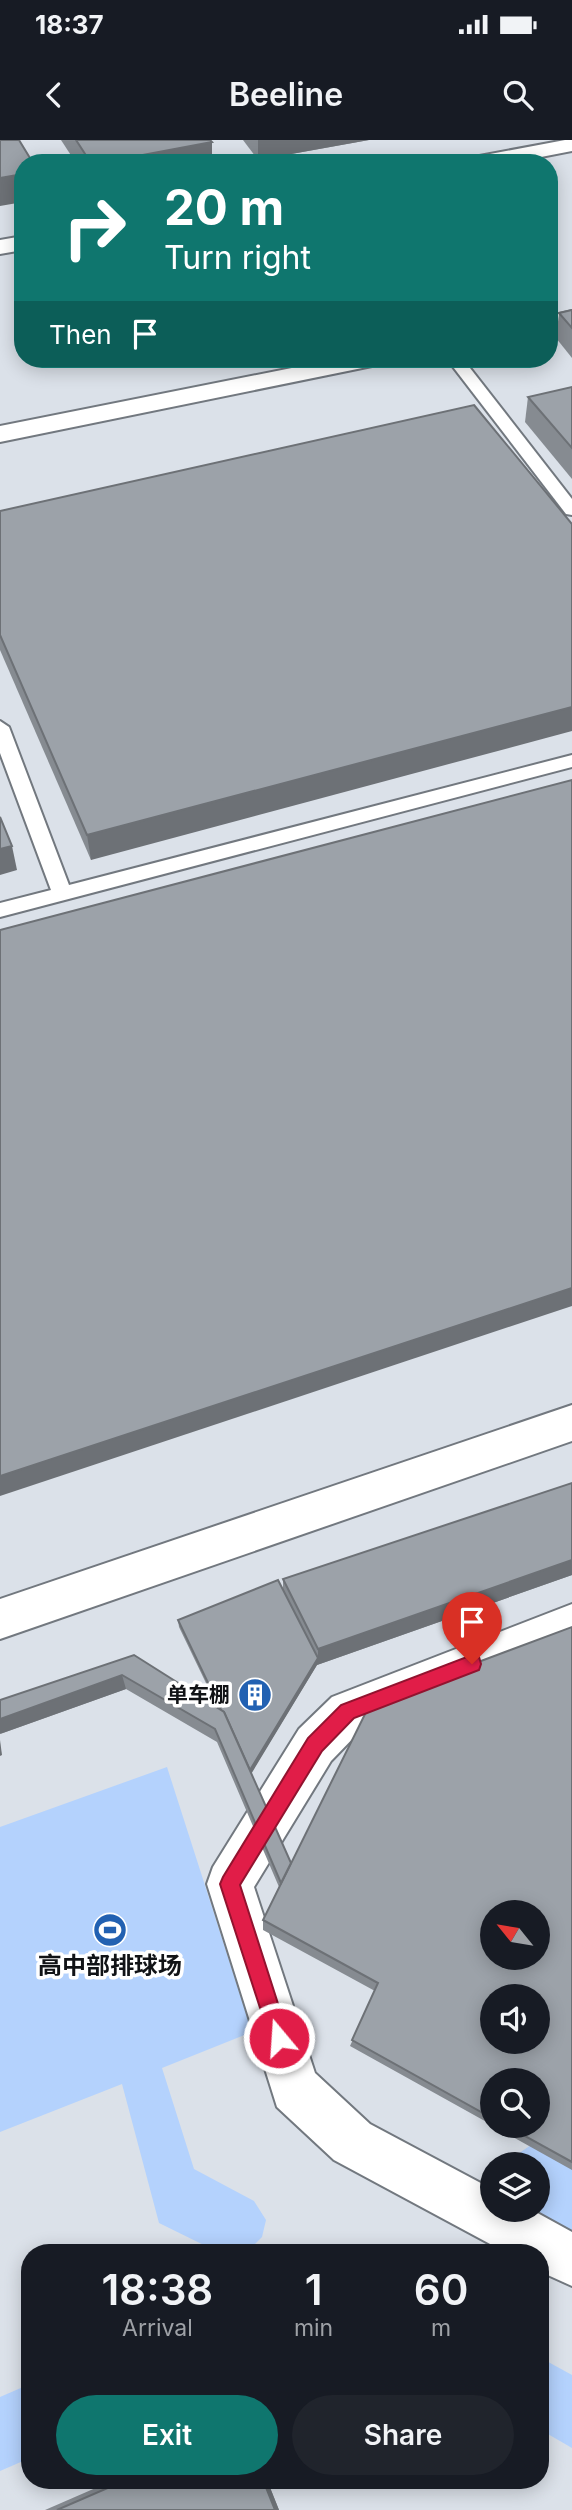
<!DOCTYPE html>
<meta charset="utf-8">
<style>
body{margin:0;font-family:Inter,"Noto Sans SC",sans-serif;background:#20242c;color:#f1f3f6;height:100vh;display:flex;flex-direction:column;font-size:26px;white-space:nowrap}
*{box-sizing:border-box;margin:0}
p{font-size:23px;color:#9ea1a6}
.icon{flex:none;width:38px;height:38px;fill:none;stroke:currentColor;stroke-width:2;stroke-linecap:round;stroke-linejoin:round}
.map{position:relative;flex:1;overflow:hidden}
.side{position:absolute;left:21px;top:2104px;width:528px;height:245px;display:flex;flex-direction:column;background:#171b24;border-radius:28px;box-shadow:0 4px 18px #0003}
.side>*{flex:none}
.guide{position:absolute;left:14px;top:14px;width:544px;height:214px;border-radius:28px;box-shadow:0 4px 18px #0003;background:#0f766e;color:#fff;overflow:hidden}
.needle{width:46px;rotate:300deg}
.buttons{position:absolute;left:480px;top:1760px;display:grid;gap:14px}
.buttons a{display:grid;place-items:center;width:70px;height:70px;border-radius:50%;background:#171b24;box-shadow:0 4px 18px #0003;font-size:35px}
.pin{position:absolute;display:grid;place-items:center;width:60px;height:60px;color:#fff;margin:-72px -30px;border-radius:50% 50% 50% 0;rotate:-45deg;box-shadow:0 0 7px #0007}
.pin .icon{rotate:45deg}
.me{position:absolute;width:77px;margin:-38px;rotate:342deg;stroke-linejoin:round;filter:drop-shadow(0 0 5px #0008)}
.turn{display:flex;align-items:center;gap:24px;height:147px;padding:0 35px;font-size:32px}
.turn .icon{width:91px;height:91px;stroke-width:2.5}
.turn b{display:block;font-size:49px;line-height:60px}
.then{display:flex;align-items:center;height:66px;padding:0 35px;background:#0003;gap:14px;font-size:26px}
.eta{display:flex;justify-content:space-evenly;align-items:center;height:119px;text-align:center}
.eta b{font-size:42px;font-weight:600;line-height:49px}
.cta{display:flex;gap:14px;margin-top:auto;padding:14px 35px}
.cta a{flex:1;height:80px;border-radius:42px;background:#0f766e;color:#fff;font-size:28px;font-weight:600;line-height:80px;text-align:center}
.cta a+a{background:#20242c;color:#f1f3f6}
.status{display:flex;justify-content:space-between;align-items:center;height:49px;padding:0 35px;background:#171b24;direction:ltr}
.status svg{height:19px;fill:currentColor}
header{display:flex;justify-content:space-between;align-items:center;height:91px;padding:0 35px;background:#171b24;font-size:32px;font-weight:600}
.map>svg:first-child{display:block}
.green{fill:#b4d2fd}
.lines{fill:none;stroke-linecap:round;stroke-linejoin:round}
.service-casing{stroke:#72787f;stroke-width:4}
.minor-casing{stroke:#72787f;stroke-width:4}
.tertiary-casing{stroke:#72787f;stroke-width:4}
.service{fill:#fff;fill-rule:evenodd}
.minor{fill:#fff;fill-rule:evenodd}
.tertiary{fill:#fff;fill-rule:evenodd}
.wall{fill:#868b91}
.shaded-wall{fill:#6d7176}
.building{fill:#9ca2a9;stroke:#6d7176;stroke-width:2;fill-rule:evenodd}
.route{fill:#e11d48;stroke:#92132f;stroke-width:2}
.labels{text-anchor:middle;stroke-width:7;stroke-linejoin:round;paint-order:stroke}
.poi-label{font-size:21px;font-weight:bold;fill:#111316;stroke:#fff;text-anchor:end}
.near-poi-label{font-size:24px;font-weight:bold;fill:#111316;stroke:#fff}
</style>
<div class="status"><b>18:37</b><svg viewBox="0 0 49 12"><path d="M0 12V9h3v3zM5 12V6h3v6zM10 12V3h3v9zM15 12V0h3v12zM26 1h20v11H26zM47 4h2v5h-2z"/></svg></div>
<header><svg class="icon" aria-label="back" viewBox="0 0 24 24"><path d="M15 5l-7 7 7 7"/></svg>Beeline<svg class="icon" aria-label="search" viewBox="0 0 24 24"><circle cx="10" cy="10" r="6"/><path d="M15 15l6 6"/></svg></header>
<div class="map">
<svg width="572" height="2370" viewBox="0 0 572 2370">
<rect width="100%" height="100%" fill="#dbe1e9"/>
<g class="green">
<path d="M167 1627 252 1892 162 1928 194 2029 254 2061 266 2080 262 2097 247 2112H218L159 2083 122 1944 0 1992V1687Z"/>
<path d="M531 2005 572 2027V2092L530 2070H537V2025H510L512 2018Z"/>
<path d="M541 2218 572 2235V2308L541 2290Z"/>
<path d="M30 2244V2318L0 2331V2257Z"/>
</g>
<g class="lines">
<g class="service-casing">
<g id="service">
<path d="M447 219H463L572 359V375L566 374Z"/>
<path d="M0 581 9 587 69 745 572 615V627L0 777V763L51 750 0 613Z"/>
</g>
</g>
<g class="minor-casing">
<g id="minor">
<path d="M572 171V185L550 190V176Z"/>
<path d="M337 219H384L381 224 372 226 0 302V286Z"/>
<path d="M572 1265V1301L0 1499V1459Z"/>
<path d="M572 1464V1506L363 1588 331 1621 254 1747 315 1933 370 1984 492 2049V2070H532L572 2092V2146L541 2132V2112H505L334 2020 277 1967 207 1744 213 1727 299 1589 332 1557Z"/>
</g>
</g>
<g class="tertiary-casing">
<g id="tertiary">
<path d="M565 0H572V11L510 23H464L474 17Z"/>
<path d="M23 96V110L0 114V100Z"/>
</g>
</g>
<use href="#service" class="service"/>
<use href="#minor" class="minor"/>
<use href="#tertiary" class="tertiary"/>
</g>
<g class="wall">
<path d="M61 0H210L212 2V23H76Z"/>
<path d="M243 0H369L258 20Z"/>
<path d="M572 170V218L556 198 559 173Z"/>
<path d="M572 247V339L525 282 528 257Z"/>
<path d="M474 265 91 720 0 510V371Z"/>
<path d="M572 1343V1435L317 1525 251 1633 291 1723 572 1487V2030L493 1986H537L492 1941V1985L350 1906 375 1851 263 1790V1780L279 1747 217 1602 126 1549 0 1594 134 1515 218 1568 179 1487 178 1480 283 1450V1439Z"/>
<path d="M114 2340H267L279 2370H45Z"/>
</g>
<g class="shaded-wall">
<path d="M258 0H369L258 20Z"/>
<path d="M212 2V23H100Z"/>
<path d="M23 34V62L0 66V38Z"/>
<path d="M572 567V591L91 720 87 695Z"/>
<path d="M12 706 17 730 0 735V709Z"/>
<path d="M572 1148V1166L0 1356V1336Z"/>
<path d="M572 1420V1435L317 1525 250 1636 249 1630 318 1518V1509Z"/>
<path d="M122 1535 126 1549 0 1594V1579Z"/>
<path d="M0 1600 2 1615 0 1616Z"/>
<path d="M263 2340H267L279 2370H275Z"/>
</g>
<g class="building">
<path d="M0 0H19L33 23H23V34L0 38Z"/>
<path d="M76 0H210L212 2 100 23H91Z"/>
<path d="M572 170V188L559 173Z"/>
<path d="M572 247V308L528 257Z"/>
<path d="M474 265 572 384V567L87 695 0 495V371Z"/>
<path d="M572 640V1148L0 1336V790Z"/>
<path d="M0 677 12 706 0 709Z"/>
<path d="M572 1343V1420L318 1509 283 1439Z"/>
<path d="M278 1440 318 1518 250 1630 224 1572 221 1570 178 1480Z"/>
<path d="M572 1487V2022L507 1986H537V1941H492V1978L352 1900 378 1843 263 1780 371 1562ZM492 1773H537V1818H492ZM492 1857H537V1902H492Z"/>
<path d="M134 1515 224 1572 291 1723 281 1743 215 1589 122 1535 0 1579V1560Z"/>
<path d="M126 2340H263L275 2370H57Z"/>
</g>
<path class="route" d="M472 1515 479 1517 481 1524 479 1530 354 1578 322 1611 240 1745 289 1898 286 1905 279 1908 272 1905 220 1744 223 1737 308 1598 341 1565Z"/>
<defs>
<g id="building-disc" transform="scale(1.75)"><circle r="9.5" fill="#2261b2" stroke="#fff"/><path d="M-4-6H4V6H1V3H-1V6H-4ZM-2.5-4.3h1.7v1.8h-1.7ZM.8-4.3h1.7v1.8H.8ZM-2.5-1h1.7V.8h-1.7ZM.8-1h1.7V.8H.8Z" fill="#fff"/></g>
<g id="stadium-disc" transform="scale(1.75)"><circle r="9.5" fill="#2261b2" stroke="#fff"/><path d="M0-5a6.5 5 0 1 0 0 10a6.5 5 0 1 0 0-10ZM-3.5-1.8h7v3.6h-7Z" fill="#fff"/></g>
</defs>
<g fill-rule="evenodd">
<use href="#building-disc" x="255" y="1555"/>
<use href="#stadium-disc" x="110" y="1790"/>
</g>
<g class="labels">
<g class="poi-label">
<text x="230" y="1562">单车棚</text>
</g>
<g class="near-poi-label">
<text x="110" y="1834">高中部排球场</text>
</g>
</g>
</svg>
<div class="buttons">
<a><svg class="needle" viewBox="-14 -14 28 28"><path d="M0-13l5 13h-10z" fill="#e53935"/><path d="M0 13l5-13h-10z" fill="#9ea1a6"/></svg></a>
<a><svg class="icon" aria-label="sound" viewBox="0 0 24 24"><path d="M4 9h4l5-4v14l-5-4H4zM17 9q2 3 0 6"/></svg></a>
<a><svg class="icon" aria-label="search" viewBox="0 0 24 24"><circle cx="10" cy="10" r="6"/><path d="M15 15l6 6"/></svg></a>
<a><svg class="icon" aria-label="layers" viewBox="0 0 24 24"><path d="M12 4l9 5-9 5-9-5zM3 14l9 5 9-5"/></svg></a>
</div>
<div class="pin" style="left:472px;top:1524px;background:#d93025"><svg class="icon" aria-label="arrive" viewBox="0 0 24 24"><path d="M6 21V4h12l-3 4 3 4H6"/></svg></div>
<svg class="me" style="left:279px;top:1898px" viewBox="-20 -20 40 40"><circle r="17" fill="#e11d48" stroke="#fff" stroke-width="3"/><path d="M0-11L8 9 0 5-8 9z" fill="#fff"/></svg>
<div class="guide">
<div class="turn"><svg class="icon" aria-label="right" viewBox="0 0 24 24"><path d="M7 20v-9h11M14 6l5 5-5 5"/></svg><div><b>20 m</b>Turn right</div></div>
<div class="then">Then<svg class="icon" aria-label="arrive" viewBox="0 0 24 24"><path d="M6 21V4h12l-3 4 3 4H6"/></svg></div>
</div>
<section class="side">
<div class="eta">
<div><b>18:38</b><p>Arrival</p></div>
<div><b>1</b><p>min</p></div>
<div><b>60</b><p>m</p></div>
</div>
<div class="cta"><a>Exit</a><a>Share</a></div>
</section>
</div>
